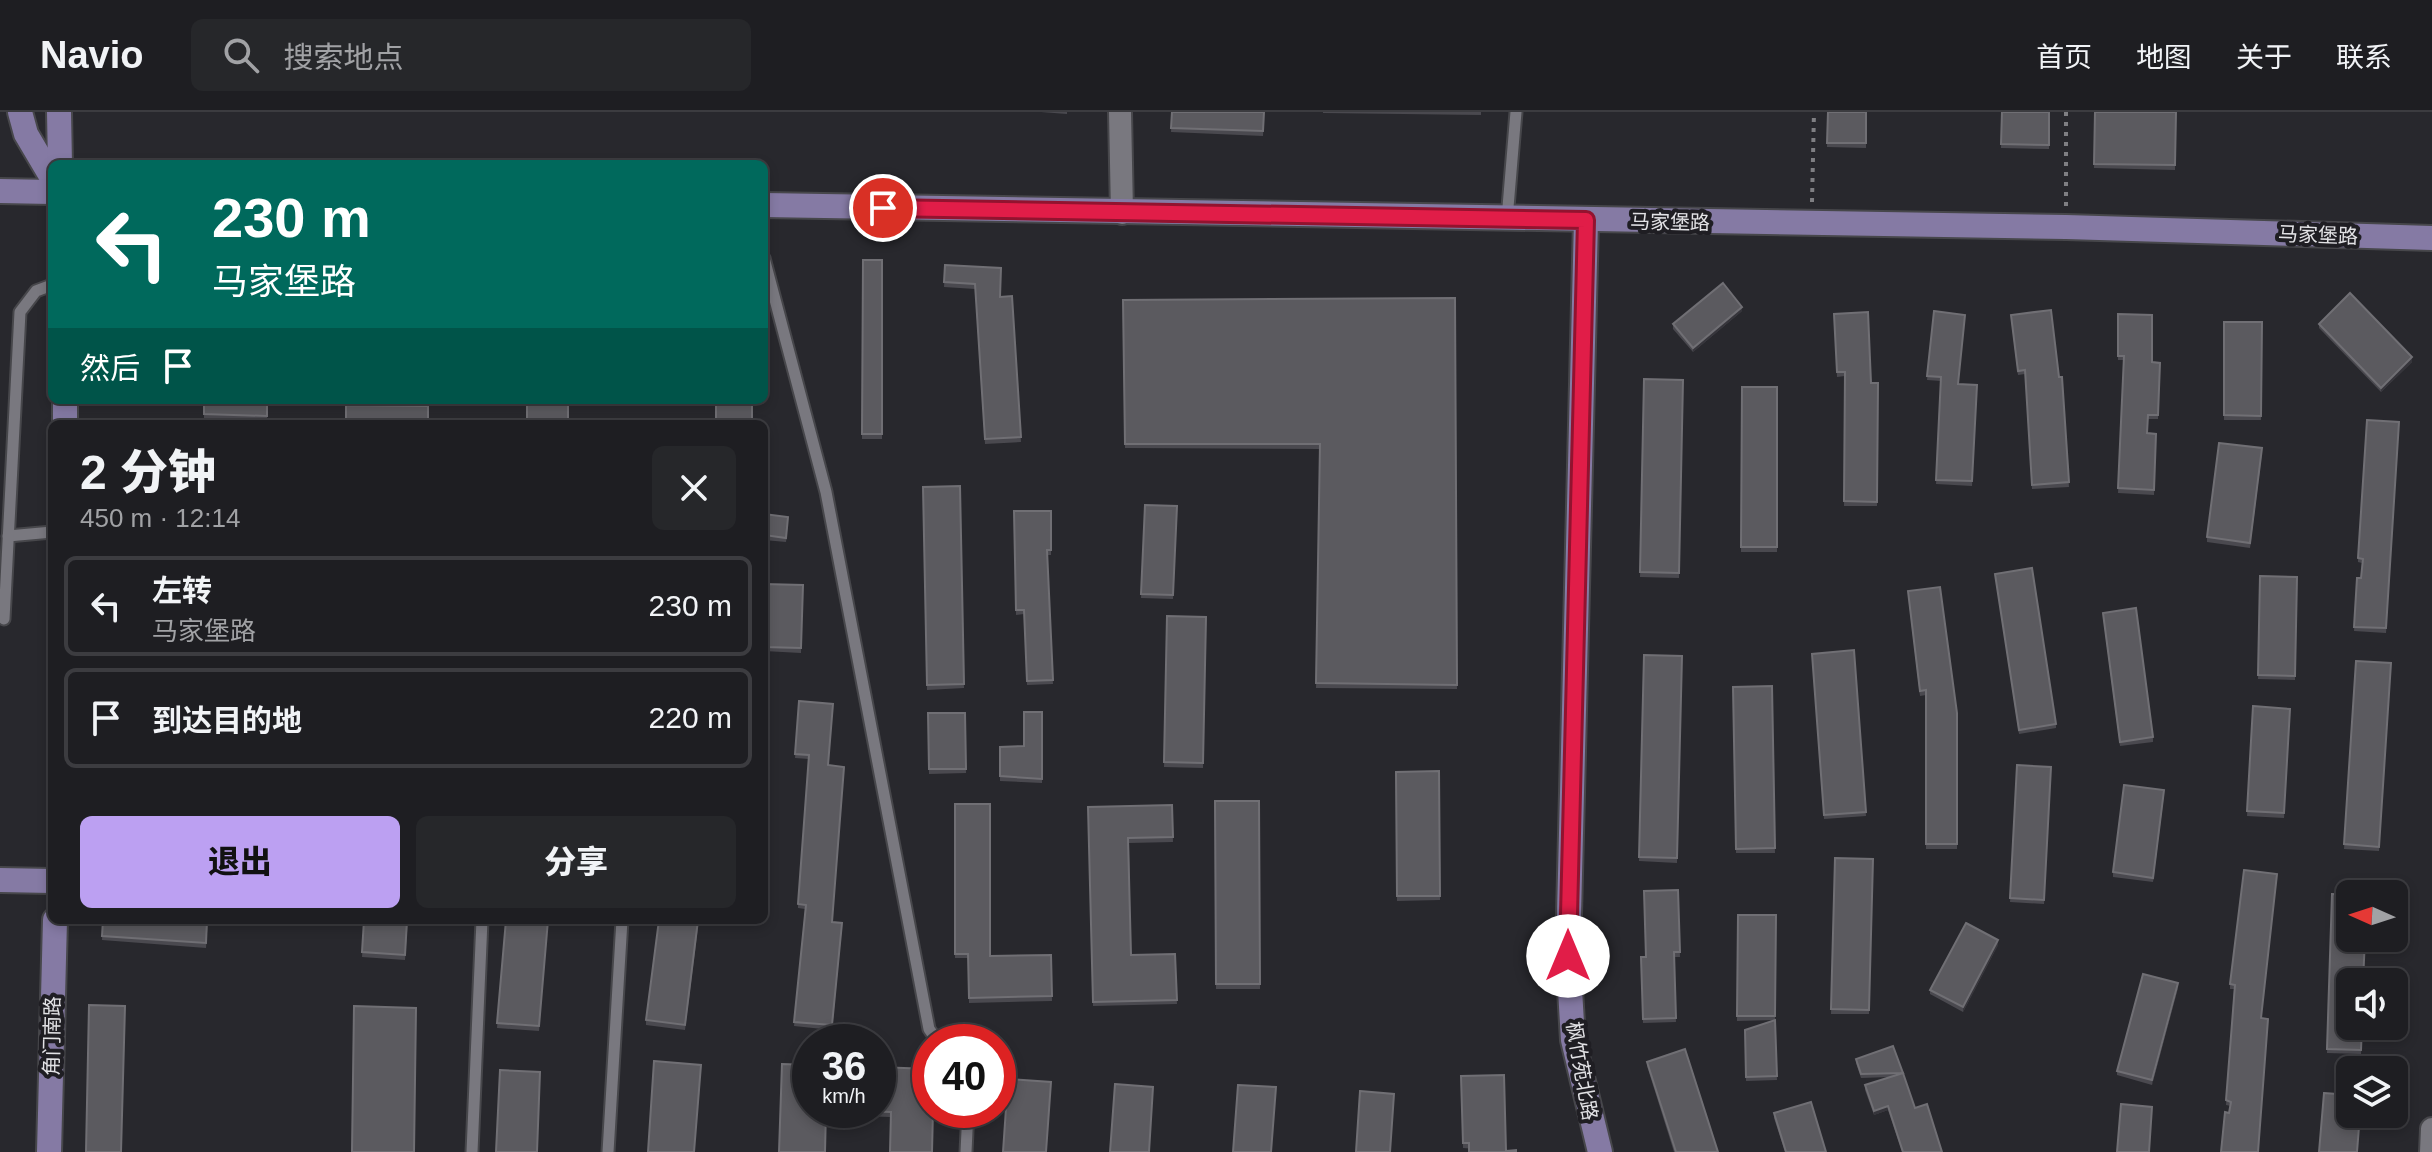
<!DOCTYPE html>
<html lang="zh">
<meta charset="utf-8">
<style>
body{margin:0;font-family:Helvetica,"Noto Sans SC",sans-serif;background:#26272a;color:#f1f3f6;height:100vh;display:flex;flex-direction:column;font-size:30px;white-space:nowrap}
*{box-sizing:border-box;margin:0}
p{font-size:26px;color:#a1a2a5}
.icon{flex:none;width:44px;height:44px;fill:none;stroke:currentColor;stroke-width:2;stroke-linecap:round;stroke-linejoin:round}
.map{position:relative;flex:1;overflow:hidden}
.details{position:absolute;left:48px;top:308px;width:720px;height:504px;display:flex;flex-direction:column;background:#1e1e22;border-radius:12px;box-shadow:0 4px 12px #0003,0 0 0 2px #3c3c40}
.details>*{flex:none}
.hud{position:absolute;left:48px;top:48px;width:720px;height:244px;border-radius:12px;box-shadow:0 4px 12px #0003,0 0 0 2px #3c3c40;background:#00695c;color:#fff;overflow:hidden}
.needle{width:52px;rotate:273deg}
.fabs{position:absolute;left:2336px;top:768px;display:grid;gap:16px}
.fabs a{display:grid;place-items:center;width:72px;height:72px;border-radius:12px;background:#1e1e22;box-shadow:0 4px 12px #0003,0 0 0 2px #3c3c40;font-size:40px}
.speed{position:absolute;left:792px;top:912px;display:flex;gap:16px;font-size:40px;font-weight:700;text-align:center}
.speed>*{display:grid;place-content:center;width:104px;height:104px;border-radius:50%;background:#1e1e22;box-shadow:0 4px 12px #0003,0 0 0 2px #3c3c40;line-height:1}
.speed small{font-size:20px;font-weight:400}
.speed .limit{border:12px solid #d22;background:#fff;color:#111}
.pin{position:absolute;display:grid;place-items:center;width:68px;height:68px;color:#fff;margin:-34px;border:4px solid #fff;border-radius:50%;box-shadow:0 2px 8px #0007}
.me{position:absolute;width:88px;margin:-44px;rotate:0deg;stroke-linejoin:round;filter:drop-shadow(0 0 6px #0008)}
.turn{display:flex;align-items:center;gap:28px;height:168px;padding:0 32px;font-size:36px}
.turn .icon{width:104px;height:104px;stroke-width:2.5}
.turn b{display:block;font-size:56px;line-height:68px}
.then{display:flex;align-items:center;height:76px;padding:0 32px;background:#0003;gap:16px;font-size:30px}
.round{display:grid;place-items:center;flex:none;width:84px;height:84px;border-radius:12px;background:#26272a}
.head{display:flex;align-items:center;justify-content:space-between;height:136px;padding:0 32px}
h1{font-size:48px;font-weight:800;line-height:60px}
.cta{display:flex;gap:16px;margin-top:auto;padding:16px 32px}
.cta a{flex:1;height:92px;border-radius:12px;background:#bca0f2;color:#111;font-size:32px;font-weight:800;line-height:92px;text-align:center}
.cta a+a{background:#26272a;color:#f1f3f6}
ul{padding:0;list-style:none}
li{display:flex;align-items:center;gap:24px;height:100px;margin:0 16px 12px;padding:0 16px;border:4px solid #3c3c40;border-radius:12px}
li div{flex:1}
li b{display:block;font-size:30px}
li em{font-style:normal}
header{display:flex;align-items:center;gap:48px;box-sizing:border-box;height:112px;padding:0 40px;background:#1e1e22;border-bottom:2px solid #3c3c40}
header strong{font-size:38px}
nav{display:flex;gap:44px;margin-inline-start:auto;font-size:28px}
.search{width:560px;height:72px;background:#26272a;display:flex;align-items:center;gap:20px;box-sizing:border-box;padding:0 28px;border-radius:12px;color:#a1a2a5;font-size:30px}
.map>svg:first-child{display:block}
.lines{fill:none;stroke-linecap:round;stroke-linejoin:round}
.lane-casing{stroke:#47474b;stroke-width:15}
.street-casing{stroke:#47474b;stroke-width:26}
.secondary-casing{stroke:#47474b;stroke-width:28}
.path{stroke:#7f7f83;stroke-width:4;stroke-dasharray:4 6;stroke-linecap:butt}
.lane{stroke:#79787f;stroke-width:11}
.street{stroke:#79787f;stroke-width:22}
.secondary{stroke:#857aa4;stroke-width:24}
.wall{fill:#4a494f}
.shaded-wall{fill:#36353b}
.building{fill:#5b5a5f;stroke:#706f74;stroke-width:2}
.route-casing{stroke:#92132f;stroke-width:20}
.route{stroke:#e11d48;stroke-width:14}
.labels{text-anchor:middle;stroke-width:8;stroke-linejoin:round;paint-order:stroke}
.street-label{font-size:20px;fill:#e2e2e5;stroke:#1f1e23}
</style>
<header>
<strong>Navio</strong>
<div class="search"><svg class="icon" aria-label="search" viewBox="0 0 24 24"><circle cx="10" cy="10" r="6"/><path d="M15 15l6 6"/></svg>搜索地点</div>
<nav><a>首页</a><a>地图</a><a>关于</a><a>联系</a></nav>
</header>
<div class="map">
<svg width="2432" height="1040" viewBox="0 0 2432 1040">
<rect width="100%" height="100%" fill="#28282d"/>
<g class="lines">
<g class="lane-casing">
<g id="lane">
<path d="M1507 107 1516 0"/>
<path d="M764 146 826 380 929 917 938 930"/>
<path d="M8 424 52 420"/>
<path d="M4 507 20 200 36 179 52 173"/>
<path d="M472 1040 482 808"/>
<path d="M608 1040 622 808"/>
<path d="M966 1040 968 998"/>
</g>
</g>
<g class="street-casing">
<g id="street">
<path d="M1120 0 1122 101"/>
<path d="M2431 1040 2432 1017"/>
</g>
</g>
<g class="secondary-casing">
<g id="secondary">
<path d="M20 0 26 22 52 66"/>
<path d="M59 0 60 52"/>
<path d="M0 79 52 80"/>
<path d="M764 93 2066 115 2432 126"/>
<path d="M1586 108 1568 844 1573 928 1600 1040"/>
<path d="M65 312V288"/>
<path d="M0 768 52 769"/>
<path d="M49 1040 55 808"/>
</g>
</g>
<g class="path">
<path d="M1812 90 1814 0"/>
<path d="M2066 94V0"/>
</g>
<use href="#lane" class="lane"/>
<use href="#street" class="street"/>
<use href="#secondary" class="secondary"/>
</g>
<g class="wall">
<path d="M1041 0H1067V2Z"/>
<path d="M1172 0H1264L1263 24 1171 20Z"/>
<path d="M1323 0H1481V3L1323 1Z"/>
<path d="M1828 0H1866V36L1827 35Z"/>
<path d="M2002 0H2049V37L2001 36Z"/>
<path d="M2095 0H2176L2175 58 2094 56Z"/>
<path d="M863 148H882V327H862Z"/>
<path d="M945 153 1000 185 1012 184 1021 330 985 332 975 177 944 175Z"/>
<path d="M1455 186 1457 577 1316 576 1320 337 1125 336 1123 188Z"/>
<path d="M1742 199 1693 240 1673 217V212Z"/>
<path d="M1934 199 1959 272 1977 273 1972 374 1936 372 1941 269 1927 268Z"/>
<path d="M1834 202 1871 271H1878L1877 394H1844L1845 264 1837 265Z"/>
<path d="M2118 202 2152 250 2160 251 2158 307H2148L2147 321 2156 322 2154 383 2118 381 2124 248H2118Z"/>
<path d="M2011 207 2059 265H2062L2069 375 2032 377 2025 262 2018 263Z"/>
<path d="M2224 210H2262L2261 308H2224Z"/>
<path d="M2319 212 2412 250 2381 280 2319 216Z"/>
<path d="M1644 267 1683 268 1679 466 1640 465Z"/>
<path d="M1742 275H1777V440H1741Z"/>
<path d="M204 288H268L267 308 204 306Z"/>
<path d="M2399 310 2386 521 2354 519 2357 466H2361L2362 451 2358 450V446Z"/>
<path d="M2262 341 2250 436 2207 430V425Z"/>
<path d="M960 374 964 576 927 578 923 375Z"/>
<path d="M1145 393 1177 394 1173 487 1141 486Z"/>
<path d="M1014 399H1051V443H1047L1053 572 1027 573 1024 502 1016 503Z"/>
<path d="M764 402 788 410 786 430 764 428Z"/>
<path d="M1995 462 2056 612V616L2019 622Z"/>
<path d="M2260 464 2297 465 2295 568 2258 567Z"/>
<path d="M764 472 803 473 801 541 764 539Z"/>
<path d="M1908 483 1957 601V737H1926V583L1920 584Z"/>
<path d="M1167 504 1206 505 1203 656 1164 655Z"/>
<path d="M2103 505 2153 625V630L2120 634Z"/>
<path d="M1854 538 1866 704 1824 707 1812 542Z"/>
<path d="M1644 543 1682 544 1677 751 1639 749Z"/>
<path d="M2356 549 2391 551 2379 739 2344 737Z"/>
<path d="M1772 574 1775 741H1736L1733 575Z"/>
<path d="M799 589 829 654 833 810 842 815 832 918 794 914 805 797 798 796V792L809 647 795 646Z"/>
<path d="M2253 594 2290 597 2284 706 2247 704Z"/>
<path d="M1042 600V671L1000 669V635L1024 634Z"/>
<path d="M928 601H965L966 661 929 662Z"/>
<path d="M2017 653 2051 655 2044 792 2010 790Z"/>
<path d="M1439 659 1440 788 1397 789 1396 660Z"/>
<path d="M2164 683 2153 770 2113 765V760Z"/>
<path d="M1215 689H1259L1260 877H1216Z"/>
<path d="M955 692 990 844 1051 843 1052 889 969 891 968 846H955Z"/>
<path d="M1172 693 1173 730 1129 731 1131 843 1175 842 1177 892 1093 894 1088 695Z"/>
<path d="M1835 746 1873 747 1869 902H1831Z"/>
<path d="M2277 762 2229 1001 2231 994 2226 993 2234 877H2230V872Z"/>
<path d="M1678 778 1680 845H1674L1676 910 1643 911 1641 845H1646Z"/>
<path d="M2332 782 2362 914 2361 942 2327 941Z"/>
<path d="M1738 803H1776L1775 908 1737 909Z"/>
<path d="M103 808H208L206 836 102 828Z"/>
<path d="M364 808H408L405 848 362 845Z"/>
<path d="M506 808H548L539 919 497 916Z"/>
<path d="M699 808 685 918 646 913V908Z"/>
<path d="M1998 833 1963 900 1930 882V878Z"/>
<path d="M2178 876 2152 973 2117 963V959Z"/>
<path d="M1775 908 1777 968 1746 969 1745 918Z"/>
<path d="M1893 934 1915 996 1942 1040H1902L1888 998 1874 1003 1865 978V973L1890 965 1861 966 1856 951V947Z"/>
<path d="M1647 950 1718 1040H1674L1647 954Z"/>
<path d="M782 952 930 957 891 1005 826 1003Z"/>
<path d="M1461 964 1506 1039 1463 1036Z"/>
<path d="M1774 1001 1826 1040H1785L1774 1006Z"/>
</g>
<g class="shaded-wall">
<path d="M1742 195V199L1693 240V236Z"/>
<path d="M2412 245V250L2381 280V276Z"/>
<path d="M1998 828V833L1963 900V895Z"/>
<path d="M2178 871V876L2152 973V968Z"/>
<path d="M1888 994V998L1874 1003V999Z"/>
</g>
<g class="building">
<path d="M1172 0H1264L1263 19 1171 16Z"/>
<path d="M1828 0H1866V31H1827Z"/>
<path d="M2002 0H2049V33L2001 32Z"/>
<path d="M2095 0H2176L2175 53 2094 52Z"/>
<path d="M863 148H882V322H862Z"/>
<path d="M945 153 1001 156 1000 185 1012 184 1021 325 985 327 975 172 944 170Z"/>
<path d="M1723 171 1742 195 1693 236 1673 212Z"/>
<path d="M2350 181 2412 245 2381 276 2319 212Z"/>
<path d="M1455 186 1457 573 1316 571 1320 332H1125L1123 188Z"/>
<path d="M2051 198 2059 265H2062L2069 370 2032 373 2025 258 2018 259 2011 203Z"/>
<path d="M1934 199 1965 203 1958 272 1977 273 1972 369 1936 368 1941 265 1927 264Z"/>
<path d="M1868 200 1871 271H1878L1877 390 1844 389 1845 260H1837L1834 202Z"/>
<path d="M2118 202 2152 203V250L2160 251 2158 303H2148L2147 321 2156 322 2154 378 2118 376 2124 244H2118Z"/>
<path d="M2224 210H2262L2261 304 2224 303Z"/>
<path d="M1644 267 1683 268 1679 461 1640 460Z"/>
<path d="M1742 275H1777V435H1741Z"/>
<path d="M204 288H267V304L204 302Z"/>
<rect x="527" y="288" width="41" height="24"/>
<rect x="716" y="288" width="36" height="24"/>
<path d="M346 293 428 294V312H346Z"/>
<path d="M2367 308 2399 310 2386 516 2354 515 2357 466H2361L2363 447 2358 446Z"/>
<path d="M2219 331 2262 336 2250 431 2207 425Z"/>
<path d="M960 374 964 572 927 573 923 375Z"/>
<path d="M1145 393 1177 394 1173 483 1141 482Z"/>
<path d="M1014 399H1051V438H1047L1053 568 1027 569 1024 498H1016Z"/>
<path d="M764 402 788 405 786 426 764 423Z"/>
<path d="M2032 456 2056 612 2019 618 1995 462Z"/>
<path d="M2260 464 2297 465 2295 564 2258 563Z"/>
<path d="M764 472 803 473 801 536 764 535Z"/>
<path d="M1940 475 1957 601V732H1926V578L1920 579 1908 479Z"/>
<path d="M2136 496 2153 625 2120 630 2103 501Z"/>
<path d="M1167 504 1206 505 1203 651 1164 650Z"/>
<path d="M1854 538 1866 700 1824 703 1812 542Z"/>
<path d="M1644 543 1682 544 1677 746 1639 745Z"/>
<path d="M2356 549 2391 551 2379 735 2344 732Z"/>
<path d="M1772 574 1775 736 1736 737 1733 575Z"/>
<path d="M799 589 833 592 828 653 844 655 832 810 842 811 832 913 794 910 806 793 798 792 809 643 795 642Z"/>
<path d="M2253 594 2290 597 2284 701 2247 699Z"/>
<path d="M1024 600H1042V667L1000 664V635L1024 634Z"/>
<path d="M928 601H965L966 657H929Z"/>
<path d="M2017 653 2051 655 2044 788 2010 786Z"/>
<path d="M1439 659 1440 784H1397L1396 660Z"/>
<path d="M2124 673 2164 678 2153 766 2113 760Z"/>
<path d="M1215 689H1259L1260 872H1216Z"/>
<path d="M955 692H990V844L1051 843 1052 884 969 886 968 842H955Z"/>
<path d="M1172 693 1173 725 1128 726 1131 843 1175 842 1177 888 1093 890 1088 695Z"/>
<path d="M1835 746 1873 747 1869 898 1831 897Z"/>
<path d="M2244 758 2277 762 2261 906 2268 907 2258 1040H2221L2225 1000 2229 1001 2231 990 2226 988 2235 873 2230 872Z"/>
<path d="M1678 778 1680 840H1674L1676 906 1643 907 1641 845H1646L1644 779Z"/>
<path d="M2332 782 2350 783V826H2365L2363 870H2350V914H2362L2361 938 2327 937Z"/>
<path d="M1738 803H1776L1775 904H1737Z"/>
<path d="M103 808H207L206 831 102 824Z"/>
<path d="M364 808H407L405 843 362 840Z"/>
<path d="M506 808H548L539 914 497 911Z"/>
<path d="M659 808H698L685 913 646 908Z"/>
<path d="M1966 811 1998 828 1963 895 1930 878Z"/>
<path d="M2143 862 2178 871 2152 968 2117 959Z"/>
<path d="M89 893 125 894 121 1040H86Z"/>
<path d="M354 894 416 896 414 1040H352Z"/>
<path d="M1775 908 1777 964 1746 965 1745 918Z"/>
<path d="M1893 934 1903 961 1861 962 1856 947Z"/>
<path d="M1685 937 1718 1040H1676L1647 950Z"/>
<path d="M654 949 701 953 694 1040H648Z"/>
<path d="M782 952 810 953V998H878V955L930 957V998H933L932 1040H890L891 1000 826 998 825 1040H779Z"/>
<path d="M500 958 540 960 537 1040H496Z"/>
<path d="M1903 961 1915 996 1927 992 1942 1040H1903L1888 994 1874 999 1865 973Z"/>
<path d="M1504 963 1506 1039 1516 1038V1040H1469V1031H1463L1461 964Z"/>
<path d="M1008 967 1051 970 1046 1040H1003Z"/>
<path d="M1115 972 1153 975 1149 1040H1110Z"/>
<path d="M1238 973 1276 975 1271 1040H1233Z"/>
<path d="M1360 979 1394 982 1390 1040H1356Z"/>
<path d="M2324 981 2350 983V1002H2360L2357 1040H2319Z"/>
<path d="M1811 990 1826 1040H1786L1774 1001Z"/>
<path d="M2121 992 2152 995 2149 1040H2117Z"/>
</g>
<g class="lines">
<g class="route-casing">
<path id="route" d="M883 96 1586 108 1568 844"/>
</g>
<use href="#route" class="route"/>
</g>
<g class="labels">
<g class="street-label">
<text transform="translate(1670 110) rotate(1)" y="7">马家堡路</text>
<text transform="translate(2318 123) rotate(2)" y="7">马家堡路</text>
<text transform="translate(52 924) rotate(-89)" y="7">角门南路</text>
<text transform="translate(1582 959) rotate(80)" y="7">枫竹苑北路</text>
</g>
</g>
</svg>
<div class="fabs">
<a><svg class="needle" viewBox="-14 -14 28 28"><path d="M0-13l5 13h-10z" fill="#e53935"/><path d="M0 13l5-13h-10z" fill="#a1a2a5"/></svg></a>
<a><svg class="icon" aria-label="sound" viewBox="0 0 24 24"><path d="M4 9h4l5-4v14l-5-4H4zM17 9q2 3 0 6"/></svg></a>
<a><svg class="icon" aria-label="layers" viewBox="0 0 24 24"><path d="M12 4l9 5-9 5-9-5zM3 14l9 5 9-5"/></svg></a>
</div>
<div class="speed"><div>36<small>km/h</small></div><div class="limit">40</div></div>
<div class="pin" style="left:883px;top:96px;background:#d93025"><svg class="icon" aria-label="arrive" viewBox="0 0 24 24"><path d="M6 21V4h12l-3 4 3 4H6"/></svg></div>
<svg class="me" style="left:1568px;top:844px" viewBox="-20 -20 40 40"><circle r="19" fill="#fff"/><path d="M0-13L10 11 0 6-10 11z" fill="#e11d48"/></svg>
<div class="hud">
<div class="turn"><svg class="icon" aria-label="left" viewBox="0 0 24 24"><path d="M17 20v-9H6M10 6l-5 5 5 5"/></svg><div><b>230 m</b>马家堡路</div></div>
<div class="then">然后<svg class="icon" aria-label="arrive" viewBox="0 0 24 24"><path d="M6 21V4h12l-3 4 3 4H6"/></svg></div>
</div>
<section class="details">
<div class="head"><div><h1>2 分钟</h1><p>450 m · 12:14</p></div><a class="round"><svg class="icon" aria-label="close" viewBox="0 0 24 24"><path d="M6 6l12 12M18 6L6 18"/></svg></a></div>
<ul>
<li><svg class="icon" aria-label="left" viewBox="0 0 24 24"><path d="M17 20v-9H6M10 6l-5 5 5 5"/></svg><div><b>左转</b><p>马家堡路</p></div><em>230 m</em></li>
<li><svg class="icon" aria-label="arrive" viewBox="0 0 24 24"><path d="M6 21V4h12l-3 4 3 4H6"/></svg><div><b>到达目的地</b></div><em>220 m</em></li>
</ul>
<div class="cta"><a>退出</a><a>分享</a></div>
</section>
</div>
